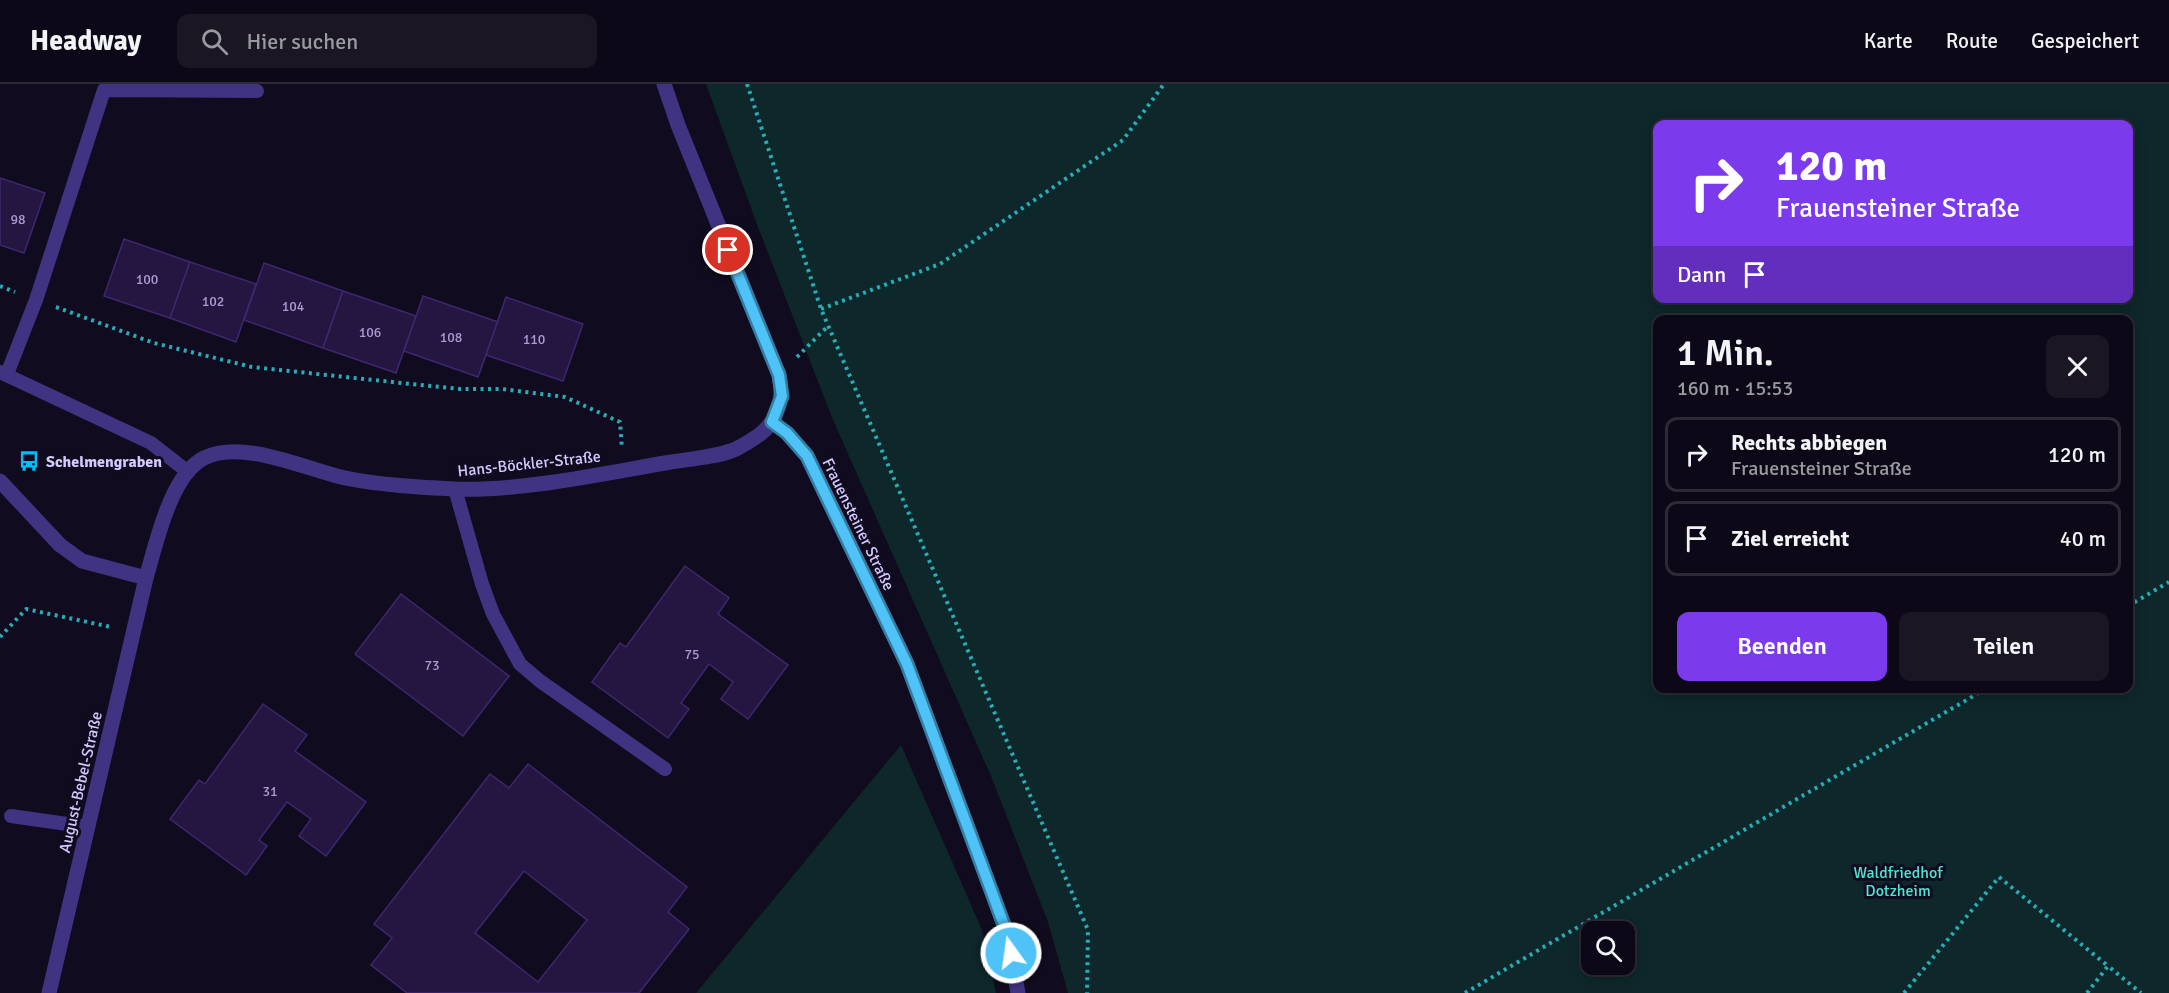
<!DOCTYPE html>
<html lang="de">
<meta charset="utf-8">
<style>
body{margin:0;font-family:Signika,sans-serif;background:#1b1624;color:#f1f3f6;height:100vh;display:flex;flex-direction:column;font-size:22px;white-space:nowrap}
*{box-sizing:border-box;margin:0}
p{font-size:20px;color:#9a9aa1}
.icon{flex:none;width:33px;height:33px;fill:none;stroke:currentColor;stroke-width:2;stroke-linecap:round;stroke-linejoin:round}
.map{position:relative;flex:1;overflow:hidden}
.details{position:absolute;left:1653px;top:231px;width:480px;height:378px;display:flex;flex-direction:column;background:#0d0817;border-radius:12px;box-shadow:0 3px 15px #0003,0 0 0 2px #2d2936}
.details>*{flex:none}
.banner{position:absolute;left:1653px;top:36px;width:480px;height:183px;border-radius:12px;box-shadow:0 3px 15px #0003,0 0 0 2px #2d2936;background:#7c3aed;color:#fff;overflow:hidden}
.tools{position:absolute;left:1581px;top:837px;display:grid;gap:12px}
.tools a{display:grid;place-items:center;width:54px;height:54px;border-radius:12px;background:#0d0817;box-shadow:0 3px 15px #0003,0 0 0 2px #2d2936;font-size:30px}
.pin{position:absolute;display:grid;place-items:center;width:51px;height:51px;color:#fff;margin:-26px;border:3px solid #fff;border-radius:50%;box-shadow:0 2px 6px #0007}
.me{position:absolute;width:66px;margin:-33px;rotate:346deg;stroke-linejoin:round;filter:drop-shadow(0 0 4px #0008)}
.turn{display:flex;align-items:center;gap:21px;height:126px;padding:0 24px;font-size:27px}
.turn .icon{width:78px;height:78px;stroke-width:2.5}
.turn b{display:block;font-size:42px;line-height:51px}
.then{display:flex;align-items:center;height:57px;padding:0 24px;background:#0003;gap:12px;font-size:22px}
.round{display:grid;place-items:center;flex:none;width:63px;height:63px;border-radius:12px;background:#1b1624}
.summary{display:flex;align-items:center;justify-content:space-between;height:102px;padding:0 24px}
h1{font-size:36px;font-weight:600;line-height:45px}
.primary-button{display:flex;gap:12px;margin-top:auto;padding:12px 24px}
.primary-button a{flex:1;height:69px;border-radius:12px;background:#7c3aed;color:#fff;font-size:24px;font-weight:600;line-height:69px;text-align:center}
.primary-button a+a{background:#1b1624;color:#f1f3f6}
ul{padding:0;list-style:none}
li{display:flex;align-items:center;gap:18px;height:75px;margin:0 12px 9px;padding:0 12px;border:3px solid #2d2936;border-radius:12px}
li div{flex:1}
li b{display:block;font-size:22px}
li em{font-style:normal}
header{display:flex;align-items:center;gap:36px;box-sizing:border-box;height:84px;padding:0 30px;background:#0d0817;border-bottom:2px solid #2d2936}
header strong{font-size:28px}
nav{display:flex;gap:33px;margin-inline-start:auto;font-size:21px}
.search{width:420px;height:54px;background:#1b1624;display:flex;align-items:center;gap:15px;box-sizing:border-box;padding:0 21px;border-radius:12px;color:#9a9aa1;font-size:22px}
.map>svg:first-child{display:block}
.green{fill:#0e272a;fill-rule:evenodd}
.building{fill:#241641;stroke:#3e276f;stroke-width:1.5;fill-rule:evenodd}
.lines{fill:none;stroke-linecap:round;stroke-linejoin:round}
.path{stroke:#26adb6;stroke-width:4;stroke-dasharray:3 4.5;stroke-linecap:butt}
.service{stroke:#403381;stroke-width:14}
.minor{stroke:#403381;stroke-width:15}
.tertiary{stroke:#403381;stroke-width:15}
.route-casing{stroke:#337fa1;stroke-width:15}
.route{stroke:#4fc3f7;stroke-width:10}
.labels{text-anchor:middle;stroke-width:6;stroke-linejoin:round;paint-order:stroke}
.number-label{font-size:14px;fill:#aa9cd0}
.poi-label{font-size:16px;font-weight:bold;fill:#d6c9ff;stroke:#110b1f;text-anchor:start}
.street-label{font-size:16px;fill:#d6c9ff;stroke:#110b1f}
.park-label{font-size:16px;fill:#4fe5d2;stroke:#110b1f}
</style>
<header>
<strong>Headway</strong>
<div class="search"><svg class="icon" aria-label="search" viewBox="0 0 24 24"><circle cx="10" cy="10" r="6"/><path d="M15 15l6 6"/></svg>Hier suchen</div>
<nav><a>Karte</a><a>Route</a><a>Gespeichert</a></nav>
</header>
<div class="map">
<svg width="2169" height="909" viewBox="0 0 2169 909">
<rect width="100%" height="100%" fill="#110b1f"/>
<g class="green">
<path d="M706 0H2169V909H1068L1048 838 991 692 833 336 758 143ZM1658 40H2128V214H1658ZM1658 236H2128V604H1658ZM1592 848H1624V880H1592Z"/>
<path d="M901 661 982 846 996 909H696Z"/>
</g>
<g class="building">
<path d="M0 94 45 109 24 169 0 161Z"/>
<path d="M124 155 190 178 170 234 104 212Z"/>
<path d="M190 178 256 200 236 258 170 234Z"/>
<path d="M264 179 343 207 323 264 244 236Z"/>
<path d="M343 207 416 232 396 289 323 264Z"/>
<path d="M423 212 498 238 478 293 404 267Z"/>
<path d="M506 213 583 240 563 297 486 271Z"/>
<path d="M685 482 729 514 718 530 788 581 748 635 721 615 733 598 709 580 681 619 689 625 668 654 592 598 620 559 626 563Z"/>
<path d="M401 510 509 592 463 652 355 570Z"/>
<path d="M263 620 307 651 295 667 366 718 326 772 299 752 311 735 287 718 259 756 267 762 246 791 170 735 199 696 205 700Z"/>
<path d="M528 680 687 803 668 828 689 845 639 909H407L371 881 392 854 374 840 490 690 509 704ZM524 787 587 836 538 898 475 849Z"/>
</g>
<g class="lines">
<g class="path">
<path d="M747 0 821 225 1088 846 1087 909"/>
<path d="M0 202 15 208"/>
<path d="M56 223 154 259 252 283 411 300 460 305H502L565 313 620 338 622 365"/>
<path d="M821 225 940 180 1123 56 1164 0"/>
<path d="M797 273 828 242"/>
<path d="M2128 522 2169 498"/>
<path d="M0 553 26 525 111 543"/>
<path d="M1465 909 1987 604"/>
<path d="M1904 909 1999 793 2108 882"/>
<path d="M2087 909 2108 882 2141 909"/>
</g>
<g class="service">
<path d="M0 288 151 359 188 388"/>
<path d="M7 290 36 216 104 6 257 7"/>
<path d="M455 405 482 500 493 530 520 580 540 597 665 685"/>
<path d="M11 732 88 743"/>
</g>
<g class="minor">
<path d="M772 338 787 349 807 372 907 580 1007 849 1018 909"/>
<path d="M49 909 146 494"/>
</g>
<path class="tertiary" d="M0 397 60 461 82 477 146 494C156 461 170 391 204 374 244 355 304 385 345 394 380 401 418 403 453 405 517 408 601 390 665 379 687 375 715 374 736 365 744 361 752 356 759 351 779 336 784 314 779 291L678 41 664 0"/>
</g>
<g class="lines">
<g class="route-casing">
<path id="route" d="M728 166 779 291 782 312 772 338 787 349 807 372 907 580 1007 849 1011 869"/>
</g>
<use href="#route" class="route"/>
</g>
<defs>
<g id="bus-bare" transform="scale(1.62)"><path d="M-5-6H5V4H4V6H2V4H-2V6H-4V4H-5ZM-3.5-4V0h7V-4ZM-3.5 1.2v1.5H-2V1.2ZM2 1.2v1.5H3.5V1.2Z" fill="#00bef4" stroke="#110b1f" stroke-width="2.5" paint-order="stroke"/></g>
</defs>
<g fill-rule="evenodd">
<use href="#bus-bare" x="29" y="377"/>
</g>
<g class="labels">
<g class="number-label">
<text x="18" y="140">98</text>
<text x="147" y="200">100</text>
<text x="213" y="222">102</text>
<text x="293" y="227">104</text>
<text x="370" y="253">106</text>
<text x="451" y="258">108</text>
<text x="534" y="260">110</text>
<text x="692" y="575">75</text>
<text x="432" y="586">73</text>
<text x="270" y="712">31</text>
</g>
<g class="poi-label">
<text x="46" y="383">Schelmengraben</text>
</g>
<g class="street-label">
<text transform="translate(529 379) rotate(-6)" y="6">Hans-Böckler-Straße</text>
<text transform="translate(859 440) rotate(64)" y="6">Frauensteiner Straße</text>
<text transform="translate(80 698) rotate(-77)" y="6">August-Bebel-Straße</text>
</g>
<g class="park-label">
<text x="1898" y="794">Waldfriedhof<tspan x="1898" dy="18">Dotzheim</tspan></text>
</g>
</g>
</svg>
<div class="tools">
<a><svg class="icon" aria-label="search" viewBox="0 0 24 24"><circle cx="10" cy="10" r="6"/><path d="M15 15l6 6"/></svg></a>
</div>
<div class="pin" style="left:728px;top:166px;background:#d93025"><svg class="icon" aria-label="arrive" viewBox="0 0 24 24"><path d="M6 21V4h12l-3 4 3 4H6"/></svg></div>
<svg class="me" style="left:1011px;top:869px" viewBox="-20 -20 40 40"><circle r="17" fill="#4fc3f7" stroke="#fff" stroke-width="3"/><path d="M0-11L8 9 0 5-8 9z" fill="#fff"/></svg>
<div class="banner">
<div class="turn"><svg class="icon" aria-label="right" viewBox="0 0 24 24"><path d="M7 20v-9h11M14 6l5 5-5 5"/></svg><div><b>120 m</b>Frauensteiner Straße</div></div>
<div class="then">Dann<svg class="icon" aria-label="arrive" viewBox="0 0 24 24"><path d="M6 21V4h12l-3 4 3 4H6"/></svg></div>
</div>
<section class="details">
<div class="summary"><div><h1>1 Min.</h1><p>160 m · 15:53</p></div><a class="round"><svg class="icon" aria-label="close" viewBox="0 0 24 24"><path d="M6 6l12 12M18 6L6 18"/></svg></a></div>
<ul>
<li><svg class="icon" aria-label="right" viewBox="0 0 24 24"><path d="M7 20v-9h11M14 6l5 5-5 5"/></svg><div><b>Rechts abbiegen</b><p>Frauensteiner Straße</p></div><em>120 m</em></li>
<li><svg class="icon" aria-label="arrive" viewBox="0 0 24 24"><path d="M6 21V4h12l-3 4 3 4H6"/></svg><div><b>Ziel erreicht</b></div><em>40 m</em></li>
</ul>
<div class="primary-button"><a>Beenden</a><a>Teilen</a></div>
</section>
</div>
